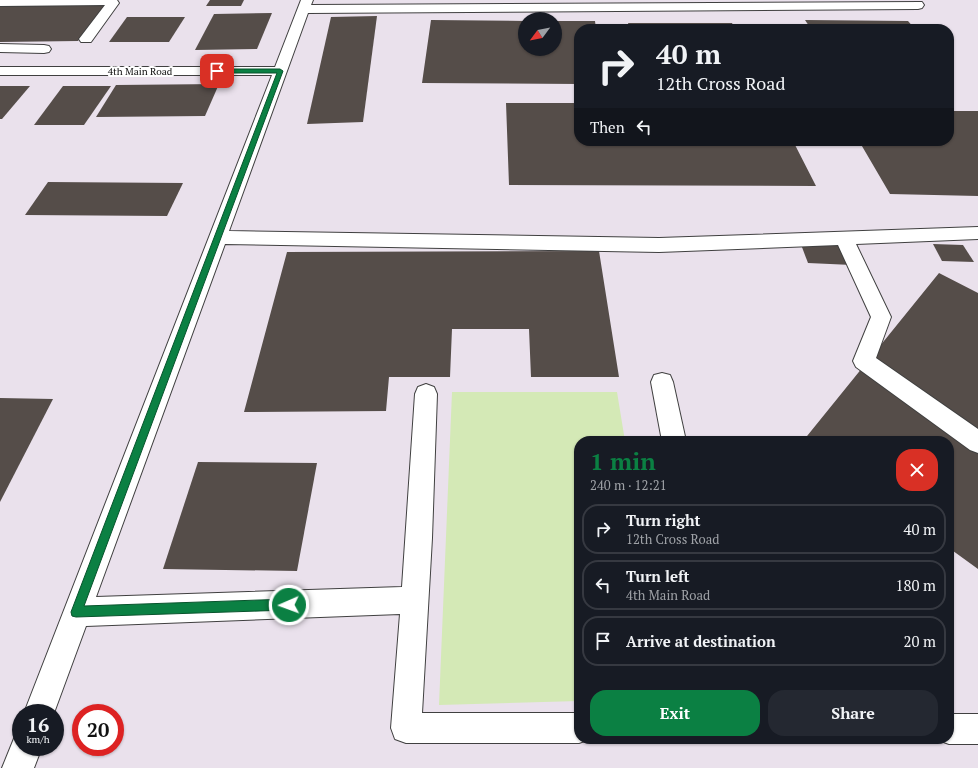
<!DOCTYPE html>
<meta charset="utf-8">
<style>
body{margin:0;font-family:"PT Serif",serif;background:#242831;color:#f1f3f6;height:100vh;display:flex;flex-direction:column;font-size:15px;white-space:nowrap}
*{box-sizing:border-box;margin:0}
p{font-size:13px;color:#9ea1a6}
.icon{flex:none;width:22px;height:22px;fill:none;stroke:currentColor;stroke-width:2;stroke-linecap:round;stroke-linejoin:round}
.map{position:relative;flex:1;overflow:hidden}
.panel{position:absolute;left:574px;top:436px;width:380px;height:308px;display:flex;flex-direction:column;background:#171b24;border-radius:16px;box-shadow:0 1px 3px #0004}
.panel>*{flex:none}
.top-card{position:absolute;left:574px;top:24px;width:380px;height:122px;border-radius:16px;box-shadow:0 1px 3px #0004;background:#171b24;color:#f1f3f6;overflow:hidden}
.needle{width:26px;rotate:238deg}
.tools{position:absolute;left:518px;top:12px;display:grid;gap:8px}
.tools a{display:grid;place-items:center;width:44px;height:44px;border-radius:50%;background:#171b24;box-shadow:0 1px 3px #0004;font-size:20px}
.speed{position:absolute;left:12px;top:704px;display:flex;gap:8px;font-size:20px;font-weight:700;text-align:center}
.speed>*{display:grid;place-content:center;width:52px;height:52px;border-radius:50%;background:#171b24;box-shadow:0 1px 3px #0004;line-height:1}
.speed small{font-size:10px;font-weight:400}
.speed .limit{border:6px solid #d22;background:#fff;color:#111}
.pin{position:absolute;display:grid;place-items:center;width:34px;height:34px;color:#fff;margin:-17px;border-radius:8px;box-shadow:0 2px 6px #0006}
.me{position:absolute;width:44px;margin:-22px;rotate:268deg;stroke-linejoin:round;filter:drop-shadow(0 0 3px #0008)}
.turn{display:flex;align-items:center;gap:14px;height:84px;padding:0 16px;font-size:18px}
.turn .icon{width:52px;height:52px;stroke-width:2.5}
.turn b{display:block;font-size:28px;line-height:34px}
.then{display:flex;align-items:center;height:38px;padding:0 16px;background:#0003;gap:8px;font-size:15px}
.round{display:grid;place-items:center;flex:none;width:42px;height:42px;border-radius:16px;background:#242831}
.head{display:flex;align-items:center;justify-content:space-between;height:68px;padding:0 16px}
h1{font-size:24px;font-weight:600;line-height:30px;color:#0b8043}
.cta{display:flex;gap:8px;margin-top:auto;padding:8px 16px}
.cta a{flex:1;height:46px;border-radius:16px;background:#0b8043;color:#fff;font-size:16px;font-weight:600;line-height:46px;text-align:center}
.cta a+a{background:#242831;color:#f1f3f6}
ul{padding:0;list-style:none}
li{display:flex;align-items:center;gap:12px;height:50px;margin:0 8px 6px;padding:0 8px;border:2px solid #363941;border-radius:16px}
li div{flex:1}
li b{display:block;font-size:15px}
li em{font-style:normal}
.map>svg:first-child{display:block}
.industrial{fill:#eae1ec;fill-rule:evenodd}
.green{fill:#d4e9b6}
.building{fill:#554d49}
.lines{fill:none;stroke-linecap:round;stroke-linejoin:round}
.minor-casing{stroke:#404040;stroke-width:2}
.minor{fill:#fff;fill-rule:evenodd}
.route{fill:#0b8043;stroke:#07532c}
.labels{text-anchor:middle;stroke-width:4;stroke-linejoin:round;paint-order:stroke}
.far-street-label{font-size:10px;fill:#0d0d0d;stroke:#fff}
</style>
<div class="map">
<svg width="978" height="768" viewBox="0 0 978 768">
<rect width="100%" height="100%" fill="#fffaec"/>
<path class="industrial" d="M0 0H978V768H0ZM525 19H555V49H525ZM579 29H949V141H579ZM579 441H949V739H579ZM21 713H55V747H21ZM81 713H115V747H81Z"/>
<path class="green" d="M452 392H617L625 441H579V701L439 705Z"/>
<g class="building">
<path d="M210 0H244L241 6H206Z"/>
<path d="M106 4 78 41 0 42V6Z"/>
<path d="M272 13 257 49 195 50 214 14Z"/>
<path d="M377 16 363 122 307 124 331 17Z"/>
<path d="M127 17H185L169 42H109Z"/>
<path d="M431 20 525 21V49H555V21H595L596 29H579V84L422 83Z"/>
<path d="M805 20 908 21 915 29H811Z"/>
<path d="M628 23H732L735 29H630Z"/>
<path d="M219 84 205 116 96 117 116 85Z"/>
<path d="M0 86H30L2 119H0Z"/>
<path d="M63 86H111L84 125H34Z"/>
<path d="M506 103H579V141H793L816 186 509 185Z"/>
<path d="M949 111H978V196L890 194 859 141H949Z"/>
<path d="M48 182 183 183 167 216 25 215Z"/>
<path d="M800 242 843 244 852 265 808 263Z"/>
<path d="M933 244 963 245 974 262 942 261Z"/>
<path d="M599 251 619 377H531L529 329H452L450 377H389L386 411 244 412 287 252Z"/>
<path d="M939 273 978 293V569L949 548V441H803Z"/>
<path d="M0 398 53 399 0 502Z"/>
<path d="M198 462 317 463 297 571 163 569Z"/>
</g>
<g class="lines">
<g class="minor-casing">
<g id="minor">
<path d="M0 0H117L119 3 91 42H81L79 39 105 5 0 6Z"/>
<path d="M301 0H313L311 5 922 2 924 5 922 8 918 9 308 13 229 231 659 238 978 227V239L856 244 891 317 876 358 978 429V453L970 450 856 367 853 361 871 317 838 245 659 252 225 244 96 597 402 587 415 394 418 387 426 384 434 387 437 394 432 538 422 713H579V739H590L579 743H406L395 739 391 728 400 614 86 626 54 713H24L272 75H0V67H275Z"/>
<path d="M0 44 44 45 49 46 51 49 49 52 44 53 0 52Z"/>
<path d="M662 373 670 375 673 382 686 441H662L651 382 654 375Z"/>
<path d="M949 714H978V744H949L938 740 949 739Z"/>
<path d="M21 733V747H42L34 768H2L15 736Z"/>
</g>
</g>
<use href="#minor" class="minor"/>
</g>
<path class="route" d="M280 69 283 71 84 606 289 599 293 601 295 605 293 609 289 610 76 617 72 616 71 612 277 73H217L214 71 217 69Z"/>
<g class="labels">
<g class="far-street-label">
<text x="140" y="75">4th Main Road</text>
</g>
</g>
</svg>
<div class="tools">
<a><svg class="needle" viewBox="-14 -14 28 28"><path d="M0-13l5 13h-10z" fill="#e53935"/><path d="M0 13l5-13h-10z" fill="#9ea1a6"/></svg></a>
</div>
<div class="speed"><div>16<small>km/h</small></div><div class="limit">20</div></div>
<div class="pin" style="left:217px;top:71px;background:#d93025"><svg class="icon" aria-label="arrive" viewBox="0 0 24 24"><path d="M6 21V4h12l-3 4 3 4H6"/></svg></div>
<svg class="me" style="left:289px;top:605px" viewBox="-20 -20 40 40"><circle r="17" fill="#0b8043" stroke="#fff" stroke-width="3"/><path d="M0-11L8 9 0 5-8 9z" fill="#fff"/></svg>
<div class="top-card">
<div class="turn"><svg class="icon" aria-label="right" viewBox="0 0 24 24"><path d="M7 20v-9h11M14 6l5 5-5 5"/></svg><div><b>40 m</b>12th Cross Road</div></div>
<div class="then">Then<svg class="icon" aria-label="left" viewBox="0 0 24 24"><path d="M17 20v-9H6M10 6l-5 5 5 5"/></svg></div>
</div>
<section class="panel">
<div class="head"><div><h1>1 min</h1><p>240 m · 12:21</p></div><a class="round" style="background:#d93025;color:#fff"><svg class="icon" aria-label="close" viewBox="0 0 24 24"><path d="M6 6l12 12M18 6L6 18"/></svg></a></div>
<ul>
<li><svg class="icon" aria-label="right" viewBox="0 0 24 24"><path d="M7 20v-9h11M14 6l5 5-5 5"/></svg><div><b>Turn right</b><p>12th Cross Road</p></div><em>40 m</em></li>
<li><svg class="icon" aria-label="left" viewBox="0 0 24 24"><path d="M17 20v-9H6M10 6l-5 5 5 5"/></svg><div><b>Turn left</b><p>4th Main Road</p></div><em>180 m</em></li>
<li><svg class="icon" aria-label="arrive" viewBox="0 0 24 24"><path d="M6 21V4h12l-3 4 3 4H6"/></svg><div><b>Arrive at destination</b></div><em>20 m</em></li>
</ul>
<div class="cta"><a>Exit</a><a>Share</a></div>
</section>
</div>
